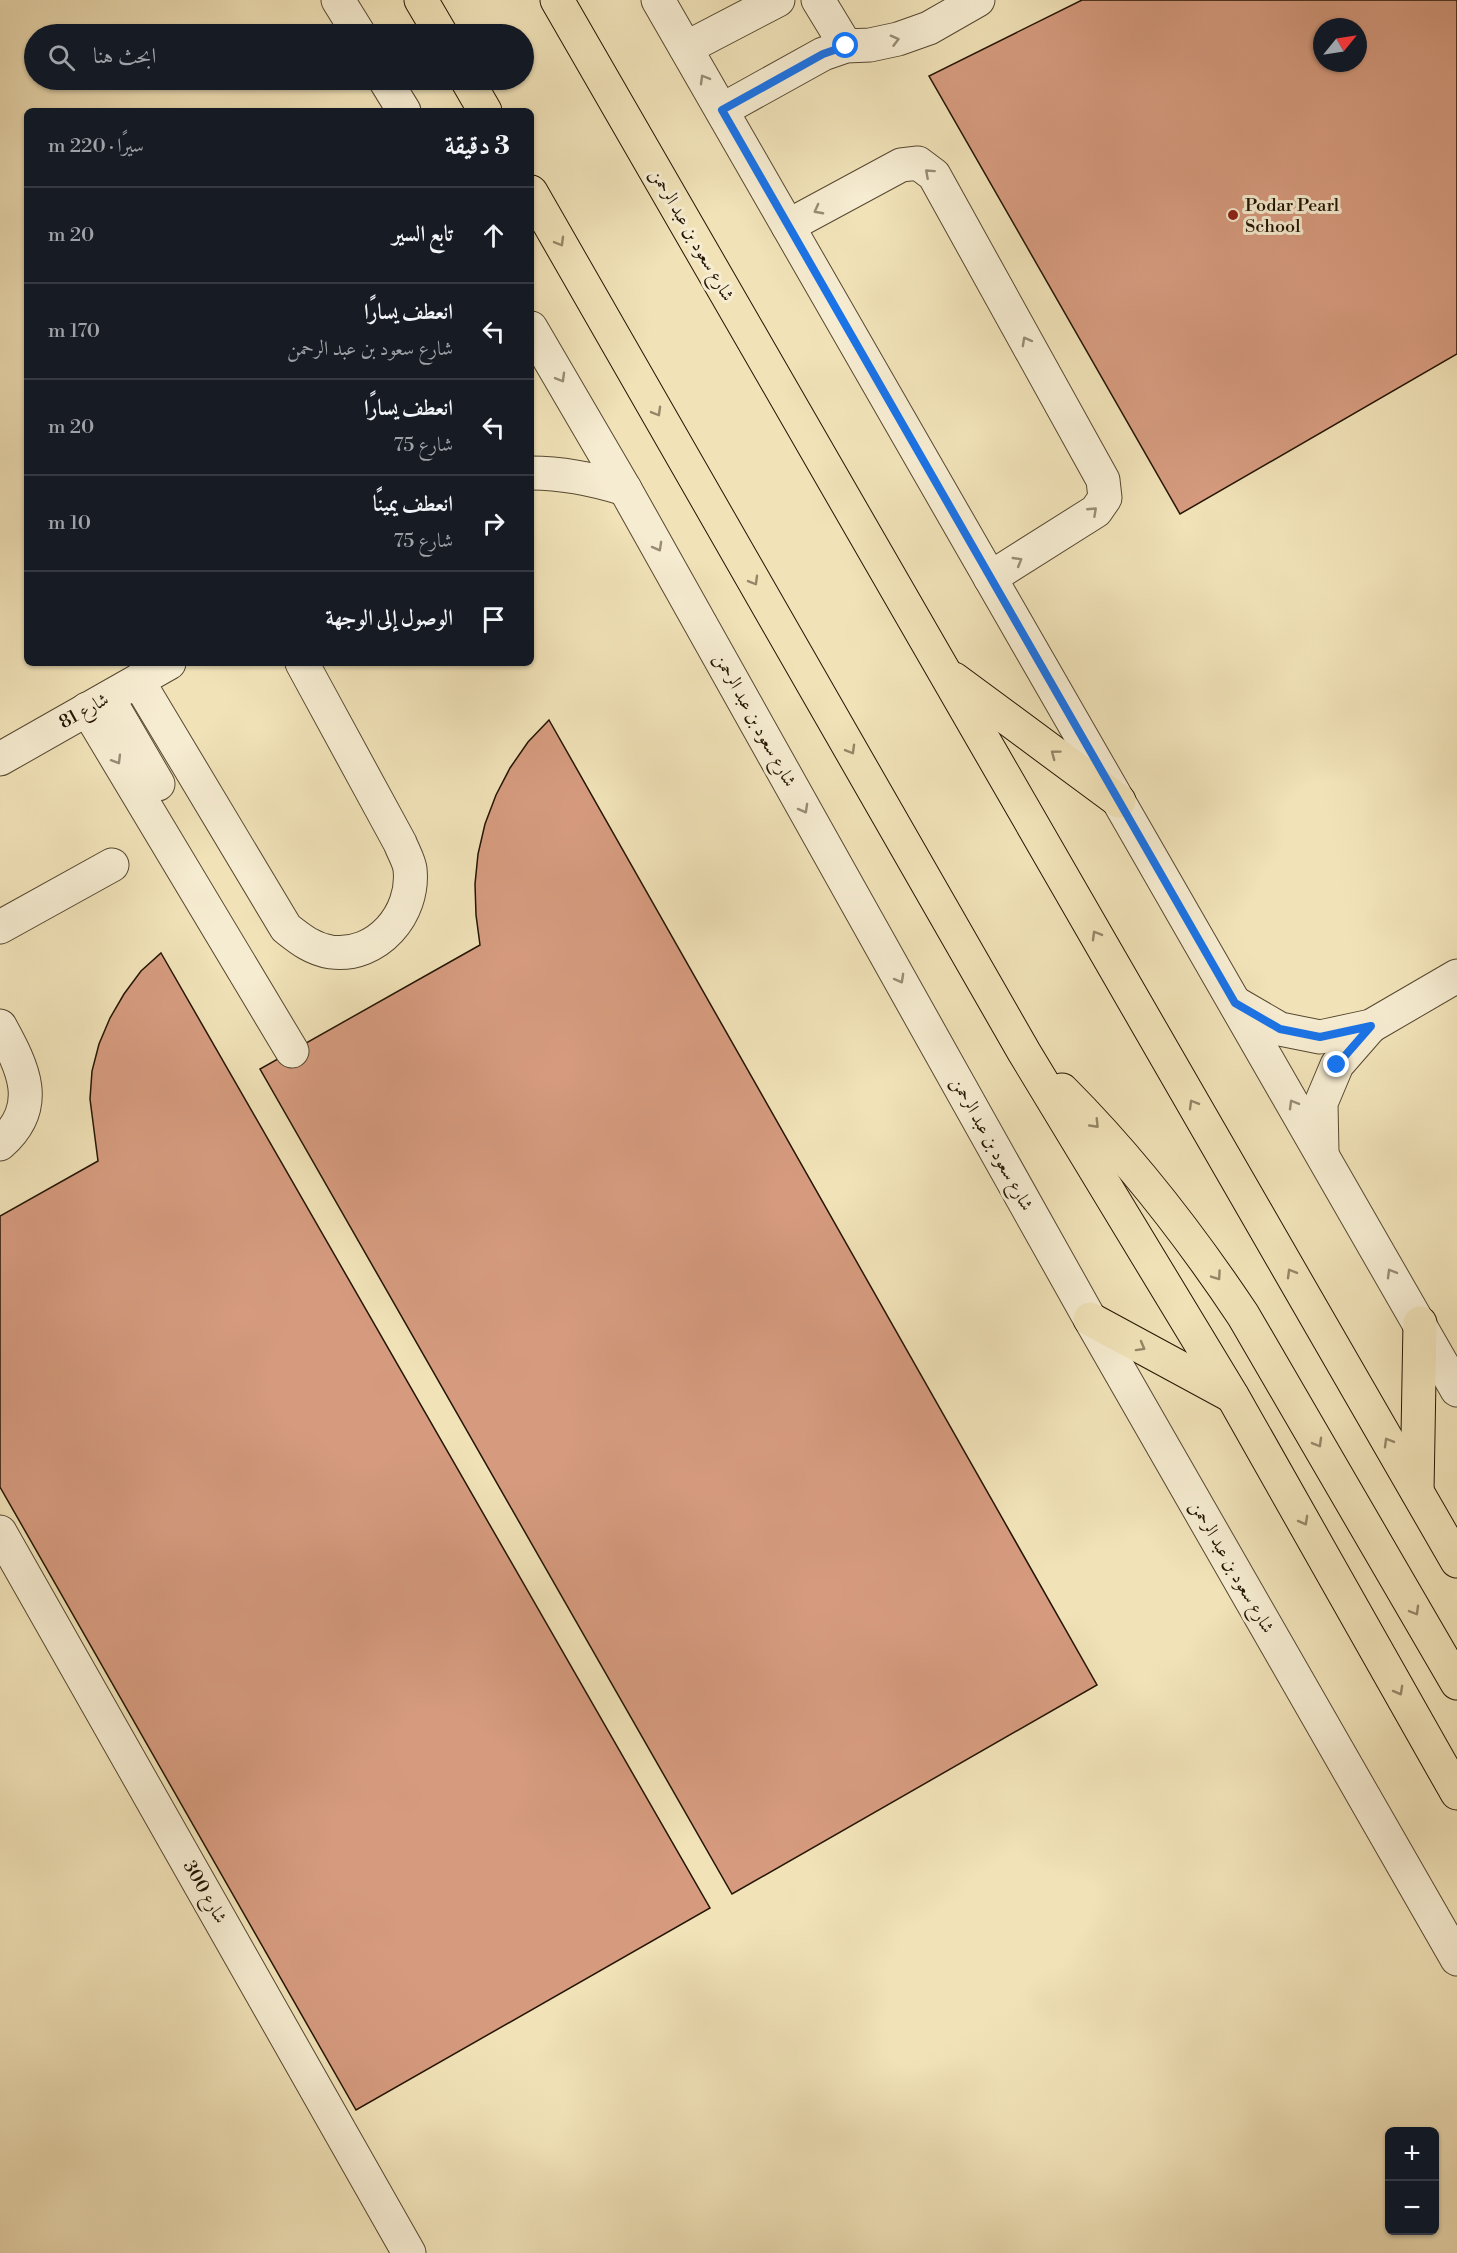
<!DOCTYPE html>
<html lang="ar">
<head>
<meta charset="utf-8">
<style>
  :root { --surface:#171b24; --page:#242831; --text:#f1f3f6; --muted:#9ea1a6; --line:#363941 }
  body { margin:0; font-family:"Libre Bodoni",Amiri,serif; background:var(--page); color:var(--text); direction:rtl }
  .controls { position:absolute; right:18px; bottom:18px; display:grid; overflow:hidden; border-radius:9px; box-shadow:0 2px 4px #0004 }
  .controls button { width:54px; height:54px; display:grid; place-items:center; padding:0; border:0; border-bottom:2px solid var(--line); background:var(--surface); color:var(--text); font:30px sans-serif }
  .compass { position:absolute; left:1313px; top:18px; width:54px; height:54px; border-radius:50%; background:var(--surface); box-shadow:0 2px 4px #0004; rotate:60deg }
  .stop { position:absolute; width:18px; height:18px; margin:-14px; border:4px solid #1a73e8; border-radius:50%; background:#fff }
  .stop.end { background:#1a73e8; border-color:#fff; box-shadow:0 2px 6px #0008 }
  .list { margin:0; padding:0; list-style:none }
  h2 { display:flex; justify-content:space-between; align-items:center; height:78px; margin:0; padding:0 24px; font-size:26px }
  h2 small { font-size:20px; font-weight:400; color:var(--muted) }
  .list li { display:grid; grid-template-columns:39px 1fr auto; gap:18px; align-items:center; box-sizing:border-box; height:96px; padding:0 24px; border-top:2px solid var(--line) }
  .list b { display:block; font-size:22px; white-space:nowrap }
  .list p { margin:0; font-size:20px; white-space:nowrap; color:var(--muted) }
  .list em { font-size:20px; font-style:normal; color:var(--muted) }
  .icon { flex:none; width:33px; height:33px; fill:none; stroke:currentColor; stroke-width:2; stroke-linecap:round; stroke-linejoin:round }
  .map { position:relative; flex:none; width:1457px; height:2253px; overflow:hidden; direction:ltr }
  .search { position:absolute; background:var(--surface); box-shadow:0 2px 4px #0004; left:24px; top:24px; width:510px; height:66px; display:flex; align-items:center; gap:15px; box-sizing:border-box; padding:0 21px; border-radius:33px; color:var(--muted); font-size:22px }
  .panel { position:absolute; background:var(--surface); box-shadow:0 2px 4px #0004; left:24px; top:108px; width:510px; height:558px; border-radius:9px; direction:rtl }
  .map>svg:first-child { display:block }
  .building { fill:#d69b7f; stroke:#231503; stroke-width:1.5; fill-rule:evenodd }
  .lines { fill:none; stroke-linecap:round; stroke-linejoin:round }
  .minor-casing { stroke:#564830; stroke-width:35 }
  .major-casing { stroke:#231503; stroke-width:35 }
  .minor { stroke:#f6ecd1; stroke-width:33 }
  .major { stroke:#f1e2b8; stroke-width:33 }
  .oneway { stroke:#978b74 }
  .oneway2 { stroke:#948667 }
  .route { stroke:#1a73e8; stroke-width:8 }
  .poi-dot { fill:#8f2418; stroke:#f6ecd1; stroke-width:2 }
  .labels { text-anchor:middle; dominant-baseline:central; stroke-width:6; stroke-linejoin:round; paint-order:stroke }
  .poi-label { font-size:18px; fill:#231503; stroke:#f6ecd1; text-anchor:start }
  .street-label { font-size:18px; fill:#231503; stroke:#f6ecd1 }
</style>
</head>
<body>
<div class="map">
<svg width="1457" height="2253" viewBox="0 0 1457 2253">
  <rect width="100%" height="100%" fill="#f1e2b8"/>
  <filter id="stains"><feTurbulence type="fractalNoise" baseFrequency=".00333" numOctaves="4"/><feColorMatrix values="0 0 0 0 .2 0 0 0 0 .09 0 0 0 0 .02 0 0 0 .5 -.17"/></filter>
  <radialGradient id="worn" r=".72"><stop offset=".6" stop-color="#630" stop-opacity="0"/><stop offset="1" stop-color="#630" stop-opacity=".3"/></radialGradient>
  <g class="building">
    <path d="M1082,0H1457V354L1180,514L929,76ZM1322,27H1358V63H1322Z"/>
    <polygon points="549,720 1097,1685 732,1894 260,1069 480,945 476,915 475,884 478,854 485,824 496,795 510,768 528,742"/>
    <polygon points="161,953 710,1908 356,2110 0,1487 0,1216 98,1161 90,1099 92,1071 99,1044 110,1018 124,994 141,971"/>
  </g>
  <g class="lines">
    <defs>
      <g id="minor">
        <polyline points="338,0 359,34"/>
        <polyline points="658,0 1457,1390"/>
        <polyline points="818,0 846,46"/>
        <polyline points="686,48 778,0"/>
        <polyline points="385,80 404,111"/>
        <polyline points="722,110 823,54 846,46 870,45 898,39 929,28 978,0"/>
        <polyline points="788,226 901,165 918,163 934,175 1103,480 1105,498 1096,511 990,578"/>
        <polyline points="531,328 625,489 1090,1319 1457,1959"/>
        <path d="M531,473C564,473 593,479 625,489"/>
        <path d="M138,681L286,928C300,939 312,949 331,952C377,958 415,914 410,869C409,861 403,851 400,843L302,663"/>
        <polyline points="108,698 158,784"/>
        <polyline points="87,709 292,1051"/>
        <polyline points="0,759 169,663"/>
        <polyline points="0,927 112,865"/>
        <polyline points="1237,1004 1280,1029 1320,1037 1371,1026 1457,976"/>
        <path d="M0,1026C23,1068 43,1106 0,1144"/>
        <polyline points="1322,1153 1321,1103 1337,1065 1371,1026"/>
        <polyline points="0,1532 409,2253"/>
      </g>
      <g id="major">
        <polyline points="421,0 441,34"/>
        <polyline points="557,0 1457,1561"/>
        <polyline points="467,80 485,111"/>
        <polyline points="531,192 1024,1052 1233,1397 1457,1793"/>
        <polyline points="954,679 1119,801"/>
        <path d="M1062,1090C1130,1158 1189,1234 1243,1315L1457,1683"/>
        <polyline points="1090,1319 1232,1396"/>
        <polyline points="1417,1491 1420,1323"/>
      </g>
    </defs>
    <use href="#minor" class="minor-casing"/>
    <use href="#major" class="major-casing"/>
    <use href="#minor" class="minor"/>
    <use href="#major" class="major"/>
  </g>
  <defs><path id="oneway-chevron" d="M-2-3.5L2.5 0L-2 3.5" fill="none" stroke-width="1.6" stroke-linecap="round" stroke-linejoin="round" transform="scale(1.5)"/></defs>
  <g class="oneway">
    <use href="#oneway-chevron" transform="translate(895 40) rotate(-15)"/>
    <use href="#oneway-chevron" transform="translate(704 79) rotate(-120)"/>
    <use href="#oneway-chevron" transform="translate(929 173) rotate(-138)"/>
    <use href="#oneway-chevron" transform="translate(818 210) rotate(152)"/>
    <use href="#oneway-chevron" transform="translate(1026 341) rotate(-119)"/>
    <use href="#oneway-chevron" transform="translate(561 378) rotate(60)"/>
    <use href="#oneway-chevron" transform="translate(1093 511) rotate(-43)"/>
    <use href="#oneway-chevron" transform="translate(658 547) rotate(61)"/>
    <use href="#oneway-chevron" transform="translate(1018 561) rotate(-31)"/>
    <use href="#oneway-chevron" transform="translate(117 760) rotate(59)"/>
    <use href="#oneway-chevron" transform="translate(804 809) rotate(61)"/>
    <use href="#oneway-chevron" transform="translate(900 979) rotate(61)"/>
    <use href="#oneway-chevron" transform="translate(1293 1104) rotate(-120)"/>
    <use href="#oneway-chevron" transform="translate(1391 1273) rotate(-120)"/>
  </g>
  <g class="oneway2">
    <use href="#oneway-chevron" transform="translate(560 242) rotate(60)"/>
    <use href="#oneway-chevron" transform="translate(657 412) rotate(60)"/>
    <use href="#oneway-chevron" transform="translate(754 581) rotate(60)"/>
    <use href="#oneway-chevron" transform="translate(851 750) rotate(60)"/>
    <use href="#oneway-chevron" transform="translate(1055 754) rotate(-143)"/>
    <use href="#oneway-chevron" transform="translate(1096 935) rotate(-120)"/>
    <use href="#oneway-chevron" transform="translate(1193 1104) rotate(-120)"/>
    <use href="#oneway-chevron" transform="translate(1095 1124) rotate(46)"/>
    <use href="#oneway-chevron" transform="translate(1291 1273) rotate(-120)"/>
    <use href="#oneway-chevron" transform="translate(1217 1276) rotate(55)"/>
    <use href="#oneway-chevron" transform="translate(1141 1347) rotate(29)"/>
    <use href="#oneway-chevron" transform="translate(1388 1442) rotate(-120)"/>
    <use href="#oneway-chevron" transform="translate(1318 1443) rotate(60)"/>
    <use href="#oneway-chevron" transform="translate(1304 1521) rotate(61)"/>
    <use href="#oneway-chevron" transform="translate(1415 1611) rotate(60)"/>
    <use href="#oneway-chevron" transform="translate(1399 1691) rotate(61)"/>
  </g>
  <g class="lines">
    <polyline class="route" points="846,46 823,54 722,110 1235,1003 1280,1029 1320,1037 1371,1026 1337,1065"/>
  </g>
  <circle class="poi-dot" cx="1233" cy="215" r="6"/>
  <g class="labels">
    <g class="poi-label">
      <text x="1245" y="205">Podar Pearl<tspan x="1245" dy="21">School</tspan></text>
    </g>
    <g class="street-label">
      <text transform="translate(692 235) rotate(60)">شارع سعود بن عبد الرحمن</text>
      <text transform="translate(84 711) rotate(-29)">شارع 81</text>
      <text transform="translate(755 720) rotate(61)">شارع سعود بن عبد الرحمن</text>
      <text transform="translate(992 1144) rotate(61)">شارع سعود بن عبد الرحمن</text>
      <text transform="translate(1232 1567) rotate(60)">شارع سعود بن عبد الرحمن</text>
      <text transform="translate(205 1892) rotate(60)">شارع 300</text>
    </g>
  </g>
  <rect width="100%" height="100%" filter="url(#stains)"/>
  <rect width="100%" height="100%" fill="url(#worn)"/>
</svg>
<div class="controls">
<button>+</button>
<button>−</button>
</div>
<svg class="compass" viewBox="-18 -18 36 36"><path d="M0-13l5 13h-10z" fill="#e53935"/><path d="M0 13l5-13h-10z" fill="#9ea1a6"/></svg>
<div class="stop" style="left:846px;top:46px"></div>
<div class="stop end" style="left:1337px;top:1065px"></div>
<div class="search"><svg class="icon" aria-label="search" viewBox="0 0 24 24"><circle cx="10" cy="10" r="6"/><path d="M15 15l6 6"/></svg>ابحث هنا</div>
<section class="panel">
<h2>3 دقيقة<small>سيرًا · 220 m</small></h2>
<ul class="list">
<li><svg class="icon" aria-label="ahead" viewBox="0 0 24 24"><path d="M12 20V5M6 11l6-6 6 6"/></svg><div><b>تابع السير</b></div><em>20 m</em></li>
<li><svg class="icon" aria-label="left" viewBox="0 0 24 24"><path d="M17 20v-9H6M10 6l-5 5 5 5"/></svg><div><b>انعطف يسارًا</b><p>شارع سعود بن عبد الرحمن</p></div><em>170 m</em></li>
<li><svg class="icon" aria-label="left" viewBox="0 0 24 24"><path d="M17 20v-9H6M10 6l-5 5 5 5"/></svg><div><b>انعطف يسارًا</b><p>شارع 75</p></div><em>20 m</em></li>
<li><svg class="icon" aria-label="right" viewBox="0 0 24 24"><path d="M7 20v-9h11M14 6l5 5-5 5"/></svg><div><b>انعطف يمينًا</b><p>شارع 75</p></div><em>10 m</em></li>
<li><svg class="icon" aria-label="arrive" viewBox="0 0 24 24"><path d="M6 21V4h12l-3 4 3 4H6"/></svg><div><b>الوصول إلى الوجهة</b></div></li>
</ul>
</section>
</div>
</body>
</html>
